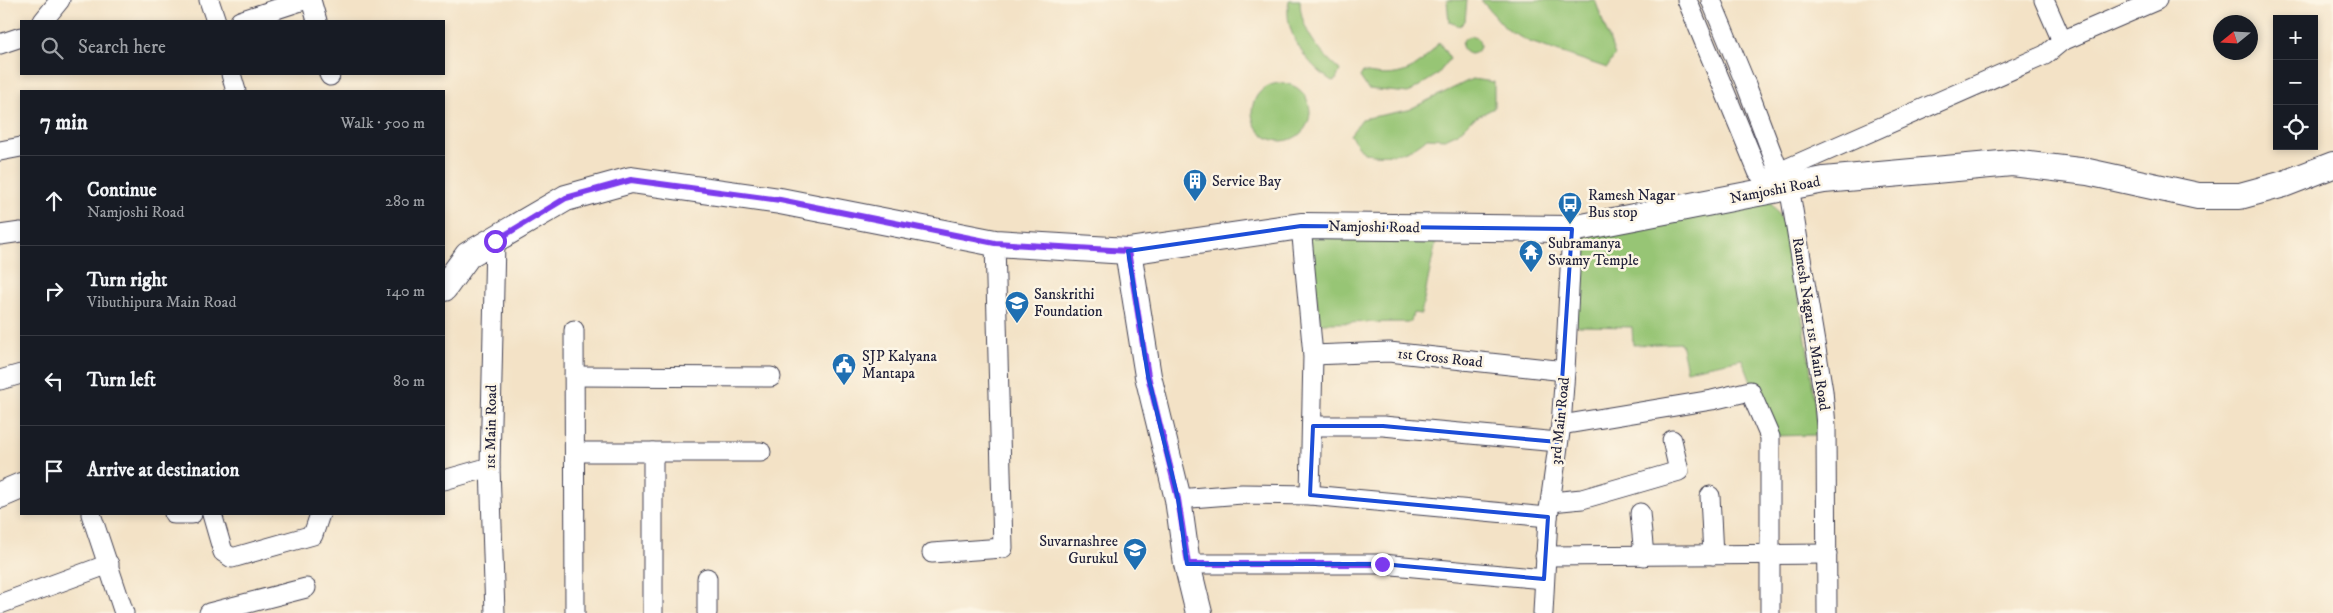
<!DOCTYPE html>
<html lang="en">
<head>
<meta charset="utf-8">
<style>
  :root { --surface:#171b24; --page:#242831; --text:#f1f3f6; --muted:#9ea1a6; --line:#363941 }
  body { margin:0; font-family:"IM FELL DW Pica",serif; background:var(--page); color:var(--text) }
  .controls { position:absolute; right:15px; top:15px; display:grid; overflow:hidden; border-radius:0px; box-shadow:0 2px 8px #0003 }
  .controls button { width:45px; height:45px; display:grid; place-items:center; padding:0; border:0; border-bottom:1px solid var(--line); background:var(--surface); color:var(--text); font:25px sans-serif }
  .compass { position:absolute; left:2213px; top:15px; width:45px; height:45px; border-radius:50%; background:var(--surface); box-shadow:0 2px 8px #0003; rotate:252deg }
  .stop { position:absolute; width:15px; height:15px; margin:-11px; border:4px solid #7c3aed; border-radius:50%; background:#fff }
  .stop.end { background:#7c3aed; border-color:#fff; box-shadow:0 1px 5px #0008 }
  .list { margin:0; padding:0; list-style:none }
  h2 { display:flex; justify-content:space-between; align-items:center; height:65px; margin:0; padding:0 20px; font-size:21px }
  h2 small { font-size:16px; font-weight:400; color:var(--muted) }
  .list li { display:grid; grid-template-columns:32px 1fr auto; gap:15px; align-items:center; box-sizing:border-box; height:90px; padding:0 20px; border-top:1px solid var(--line) }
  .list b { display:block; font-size:19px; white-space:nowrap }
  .list p { margin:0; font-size:16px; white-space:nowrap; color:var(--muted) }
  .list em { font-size:16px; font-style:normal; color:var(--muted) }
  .icon { flex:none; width:28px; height:28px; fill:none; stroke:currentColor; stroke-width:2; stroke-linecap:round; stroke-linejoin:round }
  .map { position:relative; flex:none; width:2333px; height:613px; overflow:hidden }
  .search { position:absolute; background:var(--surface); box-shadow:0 2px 8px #0003; left:20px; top:20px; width:425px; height:55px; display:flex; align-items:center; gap:12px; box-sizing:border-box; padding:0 18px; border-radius:0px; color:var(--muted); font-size:19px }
  .panel { position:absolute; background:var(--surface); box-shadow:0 2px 8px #0003; left:20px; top:90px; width:425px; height:425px; border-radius:0px }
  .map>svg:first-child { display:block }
  .green { fill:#97c574; stroke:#5c7458 }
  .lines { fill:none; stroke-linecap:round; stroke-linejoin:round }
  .street-casing { stroke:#413f50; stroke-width:21 }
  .secondary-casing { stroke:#413f50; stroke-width:28 }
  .street { stroke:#fff; stroke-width:19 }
  .secondary { stroke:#fff; stroke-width:26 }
  .route { stroke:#7c3aed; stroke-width:6 }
  .marked { fill:none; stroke:#1d4ed8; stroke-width:4; stroke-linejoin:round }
  .labels { text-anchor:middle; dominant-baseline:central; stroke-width:5; stroke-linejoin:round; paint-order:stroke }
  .poi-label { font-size:15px; fill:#22223b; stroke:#fcf5e5; text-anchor:start }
  .street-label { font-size:15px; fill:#22223b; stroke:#fcf5e5 }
</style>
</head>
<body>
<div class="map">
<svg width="2333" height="613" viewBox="0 0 2333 613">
  <rect width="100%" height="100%" fill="#fcf5e5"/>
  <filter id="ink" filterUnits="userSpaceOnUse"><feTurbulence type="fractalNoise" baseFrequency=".02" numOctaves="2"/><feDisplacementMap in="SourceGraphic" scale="10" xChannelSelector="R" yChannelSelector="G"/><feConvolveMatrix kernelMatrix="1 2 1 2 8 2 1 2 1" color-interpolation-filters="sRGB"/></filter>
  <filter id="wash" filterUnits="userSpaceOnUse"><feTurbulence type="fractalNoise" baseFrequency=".0096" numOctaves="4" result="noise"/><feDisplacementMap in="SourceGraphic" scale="20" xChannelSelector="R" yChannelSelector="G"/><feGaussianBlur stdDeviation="1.12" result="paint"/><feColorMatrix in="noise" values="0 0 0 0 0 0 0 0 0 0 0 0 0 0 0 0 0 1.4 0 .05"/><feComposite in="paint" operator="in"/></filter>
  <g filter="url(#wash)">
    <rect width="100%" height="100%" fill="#f3e2c6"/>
    <g class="green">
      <path d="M1289,0H1300C1300,29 1319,52 1340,70L1336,80L1332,81C1307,65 1282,32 1289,0Z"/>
      <polygon points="1447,0 1467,0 1465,21 1460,26 1449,22"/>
      <polygon points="1481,0 1595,0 1615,55 1607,68 1530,42 1508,31"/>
      <circle cx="1471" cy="45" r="9"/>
      <path d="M1439,42L1450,59L1437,75L1408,93L1368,89L1360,77L1363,72C1399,80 1418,71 1439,42Z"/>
      <path d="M1472,79L1494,82V108L1471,120L1458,133L1445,139L1427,138C1407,156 1389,156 1364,153L1350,135L1362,119L1408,110Z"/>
      <circle cx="1281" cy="112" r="29"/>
      <polygon points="1770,201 1788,229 1810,365 1818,435 1772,436 1742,359 1687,370 1681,343 1633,345 1632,327 1578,326 1568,316 1577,239"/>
      <polygon points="1308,233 1437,236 1421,314 1413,313 1411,322 1320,323"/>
    </g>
  </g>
  <g filter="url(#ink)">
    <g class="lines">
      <defs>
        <g id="street">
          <polyline points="209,0 216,21"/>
          <polyline points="311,0 317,21"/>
          <polyline points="1687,0 1758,172 1775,190"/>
          <polyline points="1711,0 1747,87 1779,172 1776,184"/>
          <polyline points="2044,0 2062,41"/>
          <polyline points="43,21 60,0"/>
          <polyline points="240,21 304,0"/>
          <polyline points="0,44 21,37"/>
          <polyline points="231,74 236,91"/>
          <polyline points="329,74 330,76"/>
          <polyline points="0,151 21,147"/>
          <polyline points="1779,172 2045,55 2062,41 2157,0"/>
          <polyline points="1789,186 1823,391 1826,426 1827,613"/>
          <polyline points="1301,226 1313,355 1310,495"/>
          <polyline points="0,235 21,232"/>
          <polyline points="495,241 490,467 495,613"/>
          <polyline points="574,330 575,613"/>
          <polyline points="1313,355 1389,352 1565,371"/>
          <polyline points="574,376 771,377"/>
          <polyline points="0,380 21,374"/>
          <polyline points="1561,425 1712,400 1750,391 1770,437 1770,613"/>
          <polyline points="1313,426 1383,426 1558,442"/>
          <polyline points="575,452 761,452"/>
          <polyline points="444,480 490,467"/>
          <polyline points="1710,496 1713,555"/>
          <polyline points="1178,499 1242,494 1310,495 1548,517"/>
          <polyline points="1551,502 1582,499 1679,471 1672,440"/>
          <polyline points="1640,513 1644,556"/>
          <polyline points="91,514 124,613"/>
          <polyline points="174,514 192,514"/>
          <polyline points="212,514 223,552 232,558 313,535 320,514"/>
          <polyline points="932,553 1003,548 995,243"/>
          <polyline points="1545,556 1827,554"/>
          <polyline points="1187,564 1382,564 1544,579"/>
          <polyline points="707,578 707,613"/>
          <polyline points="0,604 109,564"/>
          <polyline points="209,613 306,588"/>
          <polyline points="653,613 653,452"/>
          <polyline points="1543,613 1548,517 1561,425 1565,371 1572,229"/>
        </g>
        <g id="secondary">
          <polyline points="1128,251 1148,376 1178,499 1187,564 1199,613"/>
          <polyline points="444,288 468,255 566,198 631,180 780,201 995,243 1128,251 1301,226 1572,229 1824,180 2012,163 2088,172 2198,196 2240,196 2284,184 2333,165"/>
          <polyline points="0,495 21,486"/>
        </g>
      </defs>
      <use href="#street" class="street-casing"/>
      <use href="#secondary" class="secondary-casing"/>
      <use href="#street" class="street"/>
      <use href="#secondary" class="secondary"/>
    </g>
  </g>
  <g class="lines" filter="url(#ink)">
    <polyline class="route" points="495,241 566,198 631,180 780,200 995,243 1128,251 1148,376 1178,499 1188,564 1382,564"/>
  </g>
  <path class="marked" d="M1301,226L1572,229L1558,442L1383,426H1313L1310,495L1548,517L1544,579L1382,564H1187L1178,499L1148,376L1128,251Z"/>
  <defs>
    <symbol id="building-pin" viewBox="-11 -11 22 30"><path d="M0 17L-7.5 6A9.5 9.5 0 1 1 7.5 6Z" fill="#1f6fb2" stroke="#fcf5e5"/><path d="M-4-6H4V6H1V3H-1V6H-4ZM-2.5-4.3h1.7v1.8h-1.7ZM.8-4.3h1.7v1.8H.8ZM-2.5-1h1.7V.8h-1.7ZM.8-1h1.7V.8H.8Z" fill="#fff"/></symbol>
    <symbol id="bus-pin" viewBox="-11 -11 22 30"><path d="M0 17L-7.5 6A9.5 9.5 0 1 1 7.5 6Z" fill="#1f6fb2" stroke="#fcf5e5"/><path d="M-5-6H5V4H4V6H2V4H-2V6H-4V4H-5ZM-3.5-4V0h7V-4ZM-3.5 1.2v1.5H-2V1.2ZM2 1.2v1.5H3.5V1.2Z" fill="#fff"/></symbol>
    <symbol id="temple-pin" viewBox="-11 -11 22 30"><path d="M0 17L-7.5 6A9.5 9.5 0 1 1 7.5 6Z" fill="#1f6fb2" stroke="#fcf5e5"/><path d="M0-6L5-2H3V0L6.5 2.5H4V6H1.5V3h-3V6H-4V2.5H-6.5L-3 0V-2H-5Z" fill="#fff"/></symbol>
    <symbol id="school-pin" viewBox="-11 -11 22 30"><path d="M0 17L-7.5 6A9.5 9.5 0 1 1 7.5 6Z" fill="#1f6fb2" stroke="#fcf5e5"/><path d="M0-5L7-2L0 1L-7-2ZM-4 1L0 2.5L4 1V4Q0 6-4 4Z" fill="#fff"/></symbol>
    <symbol id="civic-pin" viewBox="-11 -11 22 30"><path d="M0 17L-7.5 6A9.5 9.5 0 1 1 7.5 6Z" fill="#1f6fb2" stroke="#fcf5e5"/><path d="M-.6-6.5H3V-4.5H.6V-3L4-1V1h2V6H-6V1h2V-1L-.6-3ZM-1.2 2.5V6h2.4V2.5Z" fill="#fff"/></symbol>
  </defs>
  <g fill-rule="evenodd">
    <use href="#building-pin" x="1181" y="167" width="28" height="38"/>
    <use href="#bus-pin" x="1556" y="190" width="28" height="38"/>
    <use href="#temple-pin" x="1517" y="238" width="28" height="38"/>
    <use href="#school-pin" x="1003" y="289" width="28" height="38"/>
    <use href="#civic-pin" x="830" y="351" width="28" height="38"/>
    <use href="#school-pin" x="1121" y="536" width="28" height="38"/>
  </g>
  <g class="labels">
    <g class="poi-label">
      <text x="1212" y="181">Service Bay</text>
      <text x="1588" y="195">Ramesh Nagar<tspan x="1588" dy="17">Bus stop</tspan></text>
      <text x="1548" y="243">Subramanya<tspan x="1548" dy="17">Swamy Temple</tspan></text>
      <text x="1034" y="294">Sanskrithi<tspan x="1034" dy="17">Foundation</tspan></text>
      <text x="862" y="356">SJP Kalyana<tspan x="862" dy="17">Mantapa</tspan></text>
      <text x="1118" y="541" text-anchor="end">Suvarnashree<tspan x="1118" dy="17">Gurukul</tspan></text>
    </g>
    <g class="street-label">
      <text transform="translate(1775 190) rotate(-11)">Namjoshi Road</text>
      <text transform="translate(1374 227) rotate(1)">Namjoshi Road</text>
      <text transform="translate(1811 324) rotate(81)">Ramesh Nagar 1st Main Road</text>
      <text transform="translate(1440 358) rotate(6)">1st Cross Road</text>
      <text transform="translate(1560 421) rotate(-84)">3rd Main Road</text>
      <text transform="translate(491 427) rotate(-89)">1st Main Road</text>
    </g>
  </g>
</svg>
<div class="controls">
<button>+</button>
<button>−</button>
<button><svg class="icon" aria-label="locate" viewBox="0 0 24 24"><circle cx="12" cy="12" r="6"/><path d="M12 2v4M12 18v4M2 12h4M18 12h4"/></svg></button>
</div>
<svg class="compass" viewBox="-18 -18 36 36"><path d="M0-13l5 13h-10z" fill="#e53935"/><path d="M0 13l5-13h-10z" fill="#9ea1a6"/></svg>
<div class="stop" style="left:495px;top:241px"></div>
<div class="stop end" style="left:1382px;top:564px"></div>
<div class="search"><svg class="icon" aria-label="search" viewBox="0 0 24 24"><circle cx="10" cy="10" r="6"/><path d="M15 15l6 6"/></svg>Search here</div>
<section class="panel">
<h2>7 min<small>Walk · 500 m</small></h2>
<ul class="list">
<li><svg class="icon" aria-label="ahead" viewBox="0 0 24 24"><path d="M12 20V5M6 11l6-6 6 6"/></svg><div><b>Continue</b><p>Namjoshi Road</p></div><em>280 m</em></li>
<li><svg class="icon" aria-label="right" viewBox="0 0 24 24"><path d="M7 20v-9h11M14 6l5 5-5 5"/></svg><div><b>Turn right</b><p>Vibuthipura Main Road</p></div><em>140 m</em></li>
<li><svg class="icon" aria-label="left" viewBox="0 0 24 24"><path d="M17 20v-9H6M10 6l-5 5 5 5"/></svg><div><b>Turn left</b></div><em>80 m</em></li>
<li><svg class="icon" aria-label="arrive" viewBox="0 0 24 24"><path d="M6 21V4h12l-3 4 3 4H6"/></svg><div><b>Arrive at destination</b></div></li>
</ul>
</section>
</div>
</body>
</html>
